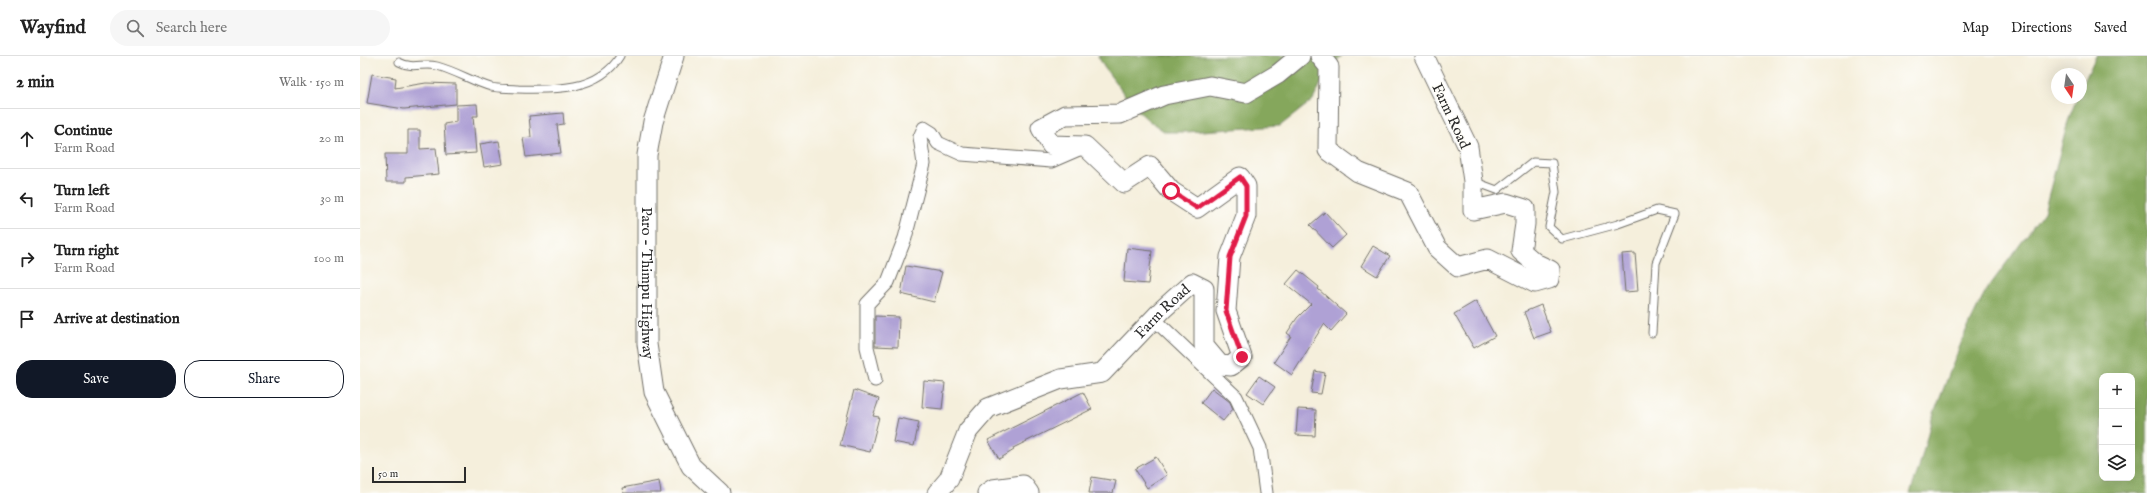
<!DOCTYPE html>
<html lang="en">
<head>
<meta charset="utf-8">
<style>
  :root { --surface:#fff; --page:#f6f6f6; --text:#222; --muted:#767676; --line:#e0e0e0; --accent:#111827 }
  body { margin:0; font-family:"IM FELL English",serif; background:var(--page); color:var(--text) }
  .controls { position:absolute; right:12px; bottom:12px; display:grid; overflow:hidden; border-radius:8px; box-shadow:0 4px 16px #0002 }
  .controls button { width:36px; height:36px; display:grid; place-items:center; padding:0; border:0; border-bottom:1px solid var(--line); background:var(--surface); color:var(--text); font:20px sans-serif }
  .compass { position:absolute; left:1691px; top:12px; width:36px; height:36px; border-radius:50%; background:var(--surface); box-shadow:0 4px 16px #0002; rotate:167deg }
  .scale { position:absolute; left:12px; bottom:10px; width:94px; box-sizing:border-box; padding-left:4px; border:2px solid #2b2b2b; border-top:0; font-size:11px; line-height:14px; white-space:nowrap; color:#2b2b2b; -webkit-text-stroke:3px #fdfcf7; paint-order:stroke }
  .stop { position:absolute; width:12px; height:12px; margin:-9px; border:3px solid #e11d48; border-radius:50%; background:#fff }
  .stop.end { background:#e11d48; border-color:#fff; box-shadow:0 1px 4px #0008 }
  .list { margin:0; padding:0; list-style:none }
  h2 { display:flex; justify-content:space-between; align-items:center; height:52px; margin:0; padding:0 16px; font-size:17px }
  h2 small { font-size:13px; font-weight:400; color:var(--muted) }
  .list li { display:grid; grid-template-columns:26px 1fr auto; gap:12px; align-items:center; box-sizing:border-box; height:60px; padding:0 16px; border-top:1px solid var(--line) }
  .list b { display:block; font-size:15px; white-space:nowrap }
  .list p { margin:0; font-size:13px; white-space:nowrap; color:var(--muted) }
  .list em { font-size:13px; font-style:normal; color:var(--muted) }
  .actions { display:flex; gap:8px; padding:12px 16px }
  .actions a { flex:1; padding:9px 0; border:1px solid var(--accent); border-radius:16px; text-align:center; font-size:14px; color:var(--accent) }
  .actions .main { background:var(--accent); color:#fff }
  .icon { flex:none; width:22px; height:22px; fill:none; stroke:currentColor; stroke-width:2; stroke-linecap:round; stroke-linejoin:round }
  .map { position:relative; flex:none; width:1787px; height:437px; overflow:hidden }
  header { display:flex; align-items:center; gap:24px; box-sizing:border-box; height:56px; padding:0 20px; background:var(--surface); border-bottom:1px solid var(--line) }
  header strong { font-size:19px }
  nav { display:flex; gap:22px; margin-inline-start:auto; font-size:14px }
  .search { width:280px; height:36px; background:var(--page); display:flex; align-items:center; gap:10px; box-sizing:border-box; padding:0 14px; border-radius:22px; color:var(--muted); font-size:15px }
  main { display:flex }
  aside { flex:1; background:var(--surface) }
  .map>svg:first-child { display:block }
  .forest { fill:#85a75c; stroke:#586944; fill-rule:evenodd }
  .building { fill:#afa1d5 }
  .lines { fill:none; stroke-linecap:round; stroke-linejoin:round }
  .lane-casing { stroke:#727069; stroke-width:9 }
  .street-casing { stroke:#727069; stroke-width:15 }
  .secondary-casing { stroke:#727069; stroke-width:21 }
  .lane { stroke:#fff; stroke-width:7 }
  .street { stroke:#fff; stroke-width:13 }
  .secondary { stroke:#fff; stroke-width:19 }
  .route { stroke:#e11d48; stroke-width:5 }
  .labels { text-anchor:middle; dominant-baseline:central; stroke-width:3; stroke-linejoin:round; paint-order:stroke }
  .street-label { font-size:15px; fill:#2b2b2b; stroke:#fdfcf7 }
</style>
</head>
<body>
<header>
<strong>Wayfind</strong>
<div class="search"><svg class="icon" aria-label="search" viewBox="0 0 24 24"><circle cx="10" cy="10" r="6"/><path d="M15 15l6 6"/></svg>Search here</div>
<nav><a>Map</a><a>Directions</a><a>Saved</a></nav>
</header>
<main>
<aside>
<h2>2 min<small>Walk · 150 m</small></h2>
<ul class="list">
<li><svg class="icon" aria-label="ahead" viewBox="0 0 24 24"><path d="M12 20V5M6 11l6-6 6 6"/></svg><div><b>Continue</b><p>Farm Road</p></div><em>20 m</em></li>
<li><svg class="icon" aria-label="left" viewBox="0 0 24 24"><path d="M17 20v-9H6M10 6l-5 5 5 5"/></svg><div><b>Turn left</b><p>Farm Road</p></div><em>30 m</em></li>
<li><svg class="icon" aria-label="right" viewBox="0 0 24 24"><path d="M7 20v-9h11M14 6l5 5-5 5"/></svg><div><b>Turn right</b><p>Farm Road</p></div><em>100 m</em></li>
<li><svg class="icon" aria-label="arrive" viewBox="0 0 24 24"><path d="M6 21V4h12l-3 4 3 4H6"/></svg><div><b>Arrive at destination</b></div></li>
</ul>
<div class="actions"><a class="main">Save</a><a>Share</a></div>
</aside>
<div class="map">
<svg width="1787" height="437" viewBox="0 0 1787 437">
  <rect width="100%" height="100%" fill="#fdfcf7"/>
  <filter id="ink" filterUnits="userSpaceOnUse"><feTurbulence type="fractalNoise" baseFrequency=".025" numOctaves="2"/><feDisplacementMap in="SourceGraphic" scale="8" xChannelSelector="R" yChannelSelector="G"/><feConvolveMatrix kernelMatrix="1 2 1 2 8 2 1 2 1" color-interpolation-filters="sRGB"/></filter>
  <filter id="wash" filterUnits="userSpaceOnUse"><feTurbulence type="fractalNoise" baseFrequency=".012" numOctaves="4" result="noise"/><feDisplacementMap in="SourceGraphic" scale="16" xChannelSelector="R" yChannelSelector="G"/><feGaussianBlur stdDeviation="0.9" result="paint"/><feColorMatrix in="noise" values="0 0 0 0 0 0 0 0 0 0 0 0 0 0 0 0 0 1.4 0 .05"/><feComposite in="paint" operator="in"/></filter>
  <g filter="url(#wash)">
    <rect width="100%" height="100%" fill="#f5efdc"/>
    <g class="forest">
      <polygon points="738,0 982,0 969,11 953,44 920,70 826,76 805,76 788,64 772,49 744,11"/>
      <path d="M1736,0H1787V437H1550L1559,412L1571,365L1603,282L1625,236L1684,156L1709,62L1717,42H1721V32ZM1742,320H1772V422H1742Z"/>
    </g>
    <g id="blocks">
      <g class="building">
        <polygon points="12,18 36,22 35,32 66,27 96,28 96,48 44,53 7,47"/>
        <polygon points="117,48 118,60 113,60 116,97 86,99 84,68 96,66 96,49"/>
        <polygon points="203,57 204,68 197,69 201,97 166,101 163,82 171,81 169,60"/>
        <polygon points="48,74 60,74 60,93 76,92 79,118 46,121 46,126 26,126 25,98 48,98"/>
        <polygon points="139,85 143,108 124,111 120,88"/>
        <polygon points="965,156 986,179 972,192 950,169"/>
        <polygon points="1013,190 1030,200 1017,220 1001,210"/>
        <polygon points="767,192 792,195 788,228 764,226"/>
        <polygon points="1275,197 1278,235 1265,236 1262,198"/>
        <polygon points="546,210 582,216 574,246 541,238"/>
        <polygon points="938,214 959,231 958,233 986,258 971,275 964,268 932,319 914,306 931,280 927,277 937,262 951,248 926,228"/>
        <polygon points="1116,245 1135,280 1114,292 1094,258"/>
        <polygon points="1181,249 1191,276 1174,282 1164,256"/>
        <polygon points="515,260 539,261 538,291 515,290"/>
        <polygon points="955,315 965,317 961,338 951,337"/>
        <polygon points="899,320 915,331 903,348 887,337"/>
        <polygon points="564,325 585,327 582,353 562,351"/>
        <polygon points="852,332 870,346 873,353 863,365 841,347"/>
        <polygon points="494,334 519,343 513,360 519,361 510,396 480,389"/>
        <polygon points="723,336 732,353 653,392 654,394 639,403 628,384"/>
        <polygon points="938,353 956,354 955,380 936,379"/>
        <polygon points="538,362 559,366 554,390 533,386"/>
        <polygon points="796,401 807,419 787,432 775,413"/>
        <polygon points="732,421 756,425 753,437 729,437"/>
        <polygon points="299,425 301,437 263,437 262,432"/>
      </g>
    </g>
  </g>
  <g filter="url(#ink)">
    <use href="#blocks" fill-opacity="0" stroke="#727069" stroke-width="1"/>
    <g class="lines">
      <defs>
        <g id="lane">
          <path d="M39,6C54,14 62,6 77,10C96,15 113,26 131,31C139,33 150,32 158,33C194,34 239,35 260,0"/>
          <polyline points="1113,125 1137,134 1173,106 1192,107 1196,136 1189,171 1202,183 1258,168 1297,154 1315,158 1296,207 1292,277"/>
        </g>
        <g id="street">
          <polyline points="794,263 876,341 900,392 906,437"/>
          <polyline points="515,324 507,291 507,248 528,226 545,182 564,108 560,81 564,72 572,77 578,87 602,98 691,105 721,92"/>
        </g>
        <g id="secondary">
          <path id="s1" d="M314,0L293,66L287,99V288L294,336L331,410L360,437"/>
          <polyline points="960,0 969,11 968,94 998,116 1048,136 1077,192 1098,211 1128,203 1175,227 1189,223 1190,214 1175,207 1161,195 1165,168 1165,153 1146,147 1113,154 1113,125 1108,91 1064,0"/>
          <path id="s2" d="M577,437L589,423L608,375L628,352L701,323L742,317L803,253L832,227L844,233V290L860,309L871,310L882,301L866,255L870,201L886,160V130L880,121L837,152L811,135L790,110L764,127L725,90L691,89L681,72L705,59L760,58L804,39L850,30L886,37L918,18L940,0"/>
          <polyline points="627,437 633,433 663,429 669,437"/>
        </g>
      </defs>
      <use href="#lane" class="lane-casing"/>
      <use href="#street" class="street-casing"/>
      <use href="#secondary" class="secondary-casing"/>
      <use href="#lane" class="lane"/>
      <use href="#street" class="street"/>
      <use href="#secondary" class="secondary"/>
    </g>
  </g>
  <g class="lines" filter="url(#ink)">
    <polyline class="route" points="811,135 837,152 880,121 886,130 886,160 870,201 866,255 882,301"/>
  </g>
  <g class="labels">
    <g class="street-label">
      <text transform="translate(1091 60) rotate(65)">Farm Road</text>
      <text stroke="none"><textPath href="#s1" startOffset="231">Paro - Thimpu Highway</textPath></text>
      <text stroke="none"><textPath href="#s2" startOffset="307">Farm Road</textPath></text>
    </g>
  </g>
</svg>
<div class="controls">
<button>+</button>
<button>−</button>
<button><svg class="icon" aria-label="layers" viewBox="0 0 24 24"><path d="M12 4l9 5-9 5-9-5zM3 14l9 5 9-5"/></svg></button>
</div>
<svg class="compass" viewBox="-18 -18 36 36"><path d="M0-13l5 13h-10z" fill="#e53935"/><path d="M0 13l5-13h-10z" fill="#767676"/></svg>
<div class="scale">50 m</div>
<div class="stop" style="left:811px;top:135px"></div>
<div class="stop end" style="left:882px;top:301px"></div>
</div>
</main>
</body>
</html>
